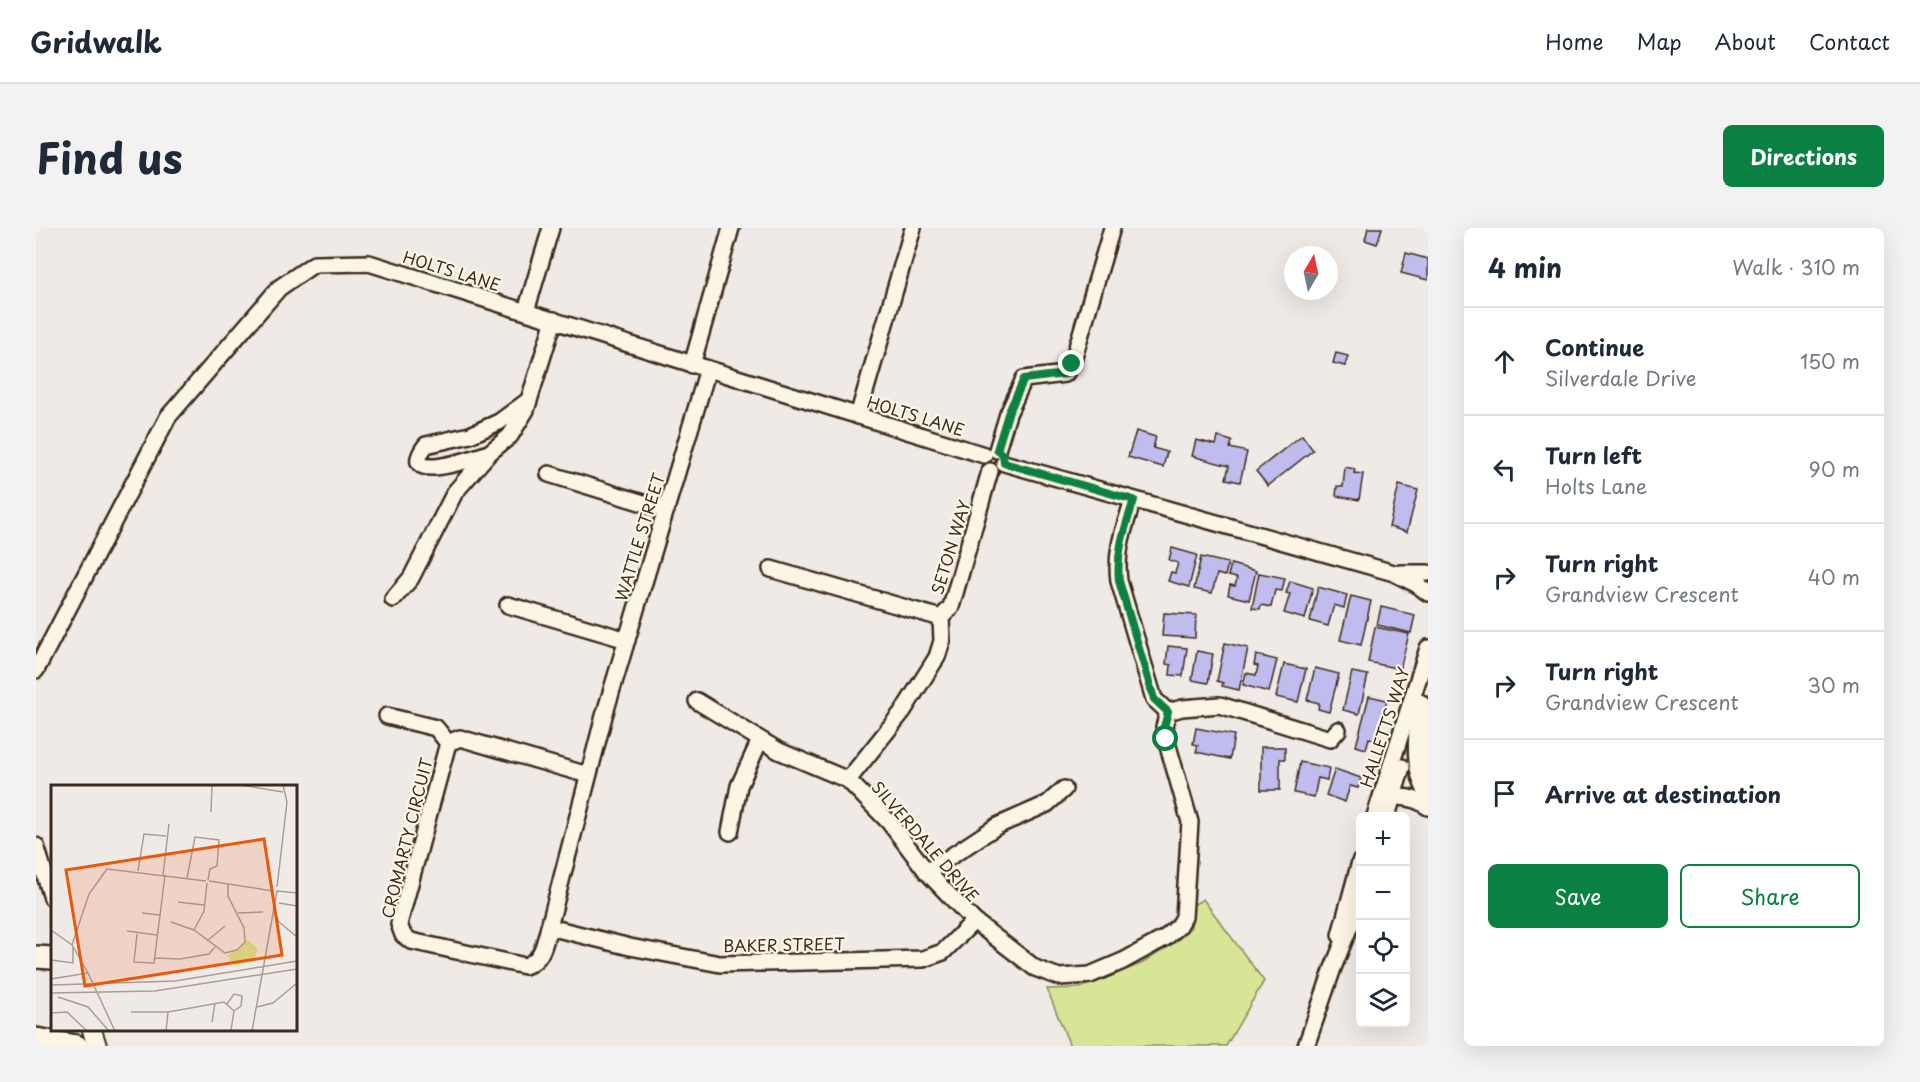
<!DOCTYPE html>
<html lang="en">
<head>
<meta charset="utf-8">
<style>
  :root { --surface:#fff; --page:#f2f2f3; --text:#1f2937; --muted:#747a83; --line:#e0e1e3; --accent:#0b8043 }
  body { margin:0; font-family:"Playpen Sans",sans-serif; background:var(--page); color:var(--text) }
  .controls { position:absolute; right:18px; bottom:18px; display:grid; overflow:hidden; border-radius:9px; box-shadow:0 6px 24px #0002 }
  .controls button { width:54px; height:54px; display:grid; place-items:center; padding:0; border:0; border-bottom:2px solid var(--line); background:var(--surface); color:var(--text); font:30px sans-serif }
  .compass { position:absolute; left:1248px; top:18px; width:54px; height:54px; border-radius:50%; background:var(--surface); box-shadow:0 6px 24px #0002; rotate:9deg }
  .stop { position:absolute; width:18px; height:18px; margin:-14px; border:4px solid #0b8043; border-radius:50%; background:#fff }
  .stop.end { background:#0b8043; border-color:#fff; box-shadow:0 2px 6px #0008 }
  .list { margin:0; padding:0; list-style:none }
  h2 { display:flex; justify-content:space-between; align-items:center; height:78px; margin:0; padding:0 24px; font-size:26px }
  h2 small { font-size:20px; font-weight:400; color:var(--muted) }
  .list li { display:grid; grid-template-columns:39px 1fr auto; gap:18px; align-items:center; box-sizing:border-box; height:108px; padding:0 24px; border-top:2px solid var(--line) }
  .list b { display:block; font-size:22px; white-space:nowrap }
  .list p { margin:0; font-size:20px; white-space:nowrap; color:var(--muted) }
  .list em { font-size:20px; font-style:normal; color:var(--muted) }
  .actions { display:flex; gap:12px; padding:18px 24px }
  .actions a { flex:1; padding:14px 0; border:2px solid var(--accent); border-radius:9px; text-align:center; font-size:21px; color:var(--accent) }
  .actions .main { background:var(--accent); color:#fff }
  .icon { flex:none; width:33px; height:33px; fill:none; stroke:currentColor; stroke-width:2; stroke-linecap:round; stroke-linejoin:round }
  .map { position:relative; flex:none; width:1392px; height:818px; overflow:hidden; border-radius:9px }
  header { display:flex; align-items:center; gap:36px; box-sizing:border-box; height:84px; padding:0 30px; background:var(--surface); border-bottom:2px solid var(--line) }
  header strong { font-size:28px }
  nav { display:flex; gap:33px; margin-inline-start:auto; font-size:21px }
  .intro { display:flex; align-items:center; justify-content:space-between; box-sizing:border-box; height:144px; padding:0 36px }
  h1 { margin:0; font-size:42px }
  .button { padding:15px 27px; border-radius:9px; background:var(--accent); color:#fff; font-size:21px; font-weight:700 }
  main { display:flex; gap:36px; padding:0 36px }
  aside { flex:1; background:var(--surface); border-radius:9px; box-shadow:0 6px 24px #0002 }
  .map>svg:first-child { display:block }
  .green { fill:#d8e496; stroke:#8a875a; stroke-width:1.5 }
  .building { fill:#c1bcee; stroke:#3b2a1e; stroke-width:1.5 }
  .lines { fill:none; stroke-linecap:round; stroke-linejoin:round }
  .minor-casing { stroke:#3b2a1e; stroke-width:20 }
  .major-casing { stroke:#3b2a1e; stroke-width:22 }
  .highway-casing { stroke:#3b2a1e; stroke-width:26 }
  .minor { stroke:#fcf5e5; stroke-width:15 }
  .major { stroke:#fcf5e5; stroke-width:18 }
  .highway { stroke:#fcf5e5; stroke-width:21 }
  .route { stroke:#0b8043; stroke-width:8 }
  .labels { text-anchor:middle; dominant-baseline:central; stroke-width:4.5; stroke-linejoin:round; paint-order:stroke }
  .street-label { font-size:16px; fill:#3b2a1e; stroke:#fcf5e5 }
  .inset-road { fill:none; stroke:#a89d97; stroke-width:1.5 }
  .view { fill:#e8590c; fill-opacity:0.15; stroke:#e8590c; stroke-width:3 }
  .inset-edge { fill:none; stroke:#3b2a1e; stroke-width:3 }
</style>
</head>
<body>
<header>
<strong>Gridwalk</strong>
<nav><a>Home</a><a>Map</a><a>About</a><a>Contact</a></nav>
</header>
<div class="intro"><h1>Find us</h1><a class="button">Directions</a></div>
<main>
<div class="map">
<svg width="1392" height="818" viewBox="0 0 1392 818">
  <rect width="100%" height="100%" fill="#f0eae7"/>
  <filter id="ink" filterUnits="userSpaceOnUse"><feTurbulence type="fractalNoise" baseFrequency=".0167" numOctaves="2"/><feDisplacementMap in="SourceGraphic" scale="12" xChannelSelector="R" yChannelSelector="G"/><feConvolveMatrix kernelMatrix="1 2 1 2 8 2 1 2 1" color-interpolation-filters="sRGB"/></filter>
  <g filter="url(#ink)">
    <polygon class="green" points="1167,671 1228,753 1190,818 1034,818 1011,761 1044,760 1107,735 1141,713 1155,699 1157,677"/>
    <g class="building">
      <polygon points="1332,0 1346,0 1341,16 1329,12"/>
      <polygon points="1370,25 1392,31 1392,52 1365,45"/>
      <polygon points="1300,125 1312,128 1309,138 1297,135"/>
      <polygon points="1100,203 1120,209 1117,220 1131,224 1127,239 1092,229"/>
      <polygon points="1266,207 1277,222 1232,258 1220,243"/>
      <polygon points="1182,209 1196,213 1194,220 1211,224 1204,254 1190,251 1193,238 1156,228 1160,212 1180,217"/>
      <polygon points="1309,239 1319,241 1318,245 1327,246 1323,272 1300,268 1301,258 1307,259"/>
      <polygon points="1363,257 1382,262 1371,304 1353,299"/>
      <polygon points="1136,320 1161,327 1153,359 1132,353 1135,344 1139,345 1142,335 1133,332"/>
      <polygon points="1165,329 1192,335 1189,348 1181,346 1176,365 1158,361"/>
      <polygon points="1195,336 1220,343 1213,372 1192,367 1194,357 1199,358 1201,350 1192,348"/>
      <polygon points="1223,345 1249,350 1246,363 1239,362 1235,379 1225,377 1224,381 1216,380"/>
      <polygon points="1254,353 1277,360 1269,391 1248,385 1254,366 1250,365"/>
      <polygon points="1282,359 1311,367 1308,380 1298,377 1292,398 1274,393"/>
      <polygon points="1315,368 1335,373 1325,417 1304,412"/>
      <polygon points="1345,379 1379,387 1375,405 1341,397"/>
      <polygon points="1128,385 1160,387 1159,410 1126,408"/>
      <polygon points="1339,399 1373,406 1364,441 1332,434"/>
      <polygon points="1189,415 1212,420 1203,462 1186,458 1187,455 1181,453"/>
      <polygon points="1132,418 1151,420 1147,448 1134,447 1135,437 1130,436"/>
      <polygon points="1161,423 1177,426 1172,455 1156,452"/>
      <polygon points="1220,427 1241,432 1233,464 1207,457 1210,445 1220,447 1222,438 1218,437"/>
      <polygon points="1248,436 1270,441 1262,474 1240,469"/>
      <polygon points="1279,440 1303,446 1293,484 1282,481 1283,475 1271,472"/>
      <polygon points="1316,444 1332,447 1323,486 1307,482"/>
      <polygon points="1333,468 1351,472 1340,512 1333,510 1330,521 1320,518"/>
      <polygon points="1160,500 1198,507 1194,531 1160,524 1162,517 1157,516"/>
      <polygon points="1225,519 1249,519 1249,531 1244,531 1244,562 1225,562"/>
      <polygon points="1264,534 1293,540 1291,552 1282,550 1278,569 1258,565"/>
      <polygon points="1299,541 1325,550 1322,560 1314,558 1309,574 1290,567"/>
    </g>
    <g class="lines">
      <defs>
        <g id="minor">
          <polyline points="490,83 515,0"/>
          <polyline points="656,137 695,0"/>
          <polyline points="822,188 877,0"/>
          <polyline points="961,222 972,186 988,151 1029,146 1036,136 1076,0"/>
          <path d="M453,225C441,229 358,259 390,217L434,207L463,194L493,172"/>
          <polyline points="968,235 1358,345 1380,356 1392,365"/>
          <polyline points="513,246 630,282"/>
          <path d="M1097,272C1088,301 1079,322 1083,353L1118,471L1132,484"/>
          <polyline points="735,341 905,390"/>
          <polyline points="1364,345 1392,345"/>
          <polyline points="357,371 375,350 419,264 453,225 474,208 490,182 518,92"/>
          <polyline points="472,377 591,412"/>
          <polyline points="0,442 132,189 243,60 278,36 333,35 948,227"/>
          <polyline points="661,473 743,523 812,552 853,594 891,644 938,693 999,740 1023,749 1054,747 1087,733 1129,710 1143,698 1148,689 1154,594 1130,511 1128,499 1132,484"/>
          <polyline points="1132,484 1146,480 1184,477 1294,511 1302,502"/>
          <polyline points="351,488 400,500 412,515"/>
          <path d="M412,515L363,696L367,707L375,713L489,738C507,732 508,716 513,699L568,488L672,141"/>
          <polyline points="412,515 424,510 552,547"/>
          <polyline points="812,552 867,483 901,429 906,413 905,390 915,379 954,243"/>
          <path d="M1349,571C1365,567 1379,569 1392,579"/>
          <polyline points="1339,588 1392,420"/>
          <polyline points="1351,588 1366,539"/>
          <polyline points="694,604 703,558 724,512"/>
          <polyline points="0,618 16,670"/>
          <polyline points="891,644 961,598 1011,576 1028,561"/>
          <polyline points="513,699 594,719 684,736 887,731 907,724 938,693"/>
          <polyline points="1304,707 1324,634"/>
          <polyline points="1270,818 1297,740 1324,673"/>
        </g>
        <polyline id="major" points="56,802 61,818"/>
        <g id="highway">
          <path d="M1383,477C1387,508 1377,529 1392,561"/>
          <polyline points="0,729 16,730"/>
          <polyline points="0,811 41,818"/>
        </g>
      </defs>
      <use href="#minor" class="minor-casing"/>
      <use href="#major" class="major-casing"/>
      <use href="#highway" class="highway-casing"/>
      <use href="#minor" class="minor"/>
      <use href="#major" class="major"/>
      <use href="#highway" class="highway"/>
    </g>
  </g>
  <g class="lines" filter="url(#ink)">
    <path class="route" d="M1036,136L1029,146L988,151L972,186L961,222L967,227L968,235L1098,272C1089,300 1080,323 1083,353L1118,471L1132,484L1128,499L1130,511"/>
  </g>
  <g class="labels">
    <g class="street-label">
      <text transform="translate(416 42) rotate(17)">HOLTS LANE</text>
      <text transform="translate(880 187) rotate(17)">HOLTS LANE</text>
      <text transform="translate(603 309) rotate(-73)">WATTLE STREET</text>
      <text transform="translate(914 319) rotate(-73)">SETON WAY</text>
      <text transform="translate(1348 499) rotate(-72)">HALLETTS WAY</text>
      <text transform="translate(370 610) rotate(-76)">CROMARTY CIRCUIT</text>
      <text transform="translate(890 613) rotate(49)">SILVERDALE DRIVE</text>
      <text transform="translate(748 716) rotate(-1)">BAKER STREET</text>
    </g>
  </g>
  <g transform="translate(15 557)">
    <rect width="246" height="246" fill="#f0eae7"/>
    <path d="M196,154L207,164L202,177L183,181L176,170L189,164Z" fill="#d8e496"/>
    <path class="inset-road" d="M189,0L232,7M160,27L161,0M87,86L93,49L115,51M112,90L118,39M136,93L144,52L168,55L166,81L159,84L157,95M158,96L222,106M226,102L236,17L232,0M226,106L246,108M127,117L153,120M228,118L246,121M222,122L228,137L246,152M91,128L109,130M187,128L212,127M120,137L143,145L174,168L186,165L194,157L193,143L177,111V99M0,145L21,160L37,188M143,145L153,126L156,98M76,146L106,150M86,149L83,177L103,178L114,90M156,156L174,141M21,160L38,109L56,84L155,96M104,173L129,174L158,169L164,162M0,175L22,178V162M37,188L64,246M0,194L37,188M0,200L124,196L246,176M0,208L104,206L246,184M7,212L37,222L58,246M176,219L183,209L191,211L190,221L183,226M206,222L222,218L246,198M80,227H117L173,217L183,226L180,245M0,228L16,227L36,246M161,237L164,218M115,246L117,227M201,246L226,106"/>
    <path class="view" d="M213,54L231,170L34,201L15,85Z"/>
    <rect width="246" height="246" class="inset-edge"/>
  </g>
</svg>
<div class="controls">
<button>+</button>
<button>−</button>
<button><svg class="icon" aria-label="locate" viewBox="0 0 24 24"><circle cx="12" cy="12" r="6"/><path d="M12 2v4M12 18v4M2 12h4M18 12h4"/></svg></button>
<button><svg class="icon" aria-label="layers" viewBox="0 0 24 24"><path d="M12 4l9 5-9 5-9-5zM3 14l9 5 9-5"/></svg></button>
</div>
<svg class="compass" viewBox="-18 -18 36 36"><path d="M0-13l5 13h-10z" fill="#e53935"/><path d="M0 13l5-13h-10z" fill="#747a83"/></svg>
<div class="stop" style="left:1130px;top:511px"></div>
<div class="stop end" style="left:1036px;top:136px"></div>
</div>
<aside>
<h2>4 min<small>Walk · 310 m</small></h2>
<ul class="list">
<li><svg class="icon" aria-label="ahead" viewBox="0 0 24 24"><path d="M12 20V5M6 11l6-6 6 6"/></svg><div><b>Continue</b><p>Silverdale Drive</p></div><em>150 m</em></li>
<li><svg class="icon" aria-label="left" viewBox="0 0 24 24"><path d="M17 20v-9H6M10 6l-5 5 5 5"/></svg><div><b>Turn left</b><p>Holts Lane</p></div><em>90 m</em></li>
<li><svg class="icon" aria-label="right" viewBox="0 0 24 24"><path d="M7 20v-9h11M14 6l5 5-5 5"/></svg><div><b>Turn right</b><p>Grandview Crescent</p></div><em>40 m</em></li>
<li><svg class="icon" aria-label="right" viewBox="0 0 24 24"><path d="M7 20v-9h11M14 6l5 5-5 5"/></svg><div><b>Turn right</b><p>Grandview Crescent</p></div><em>30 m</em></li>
<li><svg class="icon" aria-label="arrive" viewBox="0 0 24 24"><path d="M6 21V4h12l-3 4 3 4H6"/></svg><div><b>Arrive at destination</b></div></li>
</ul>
<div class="actions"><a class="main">Save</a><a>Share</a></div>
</aside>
</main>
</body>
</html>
